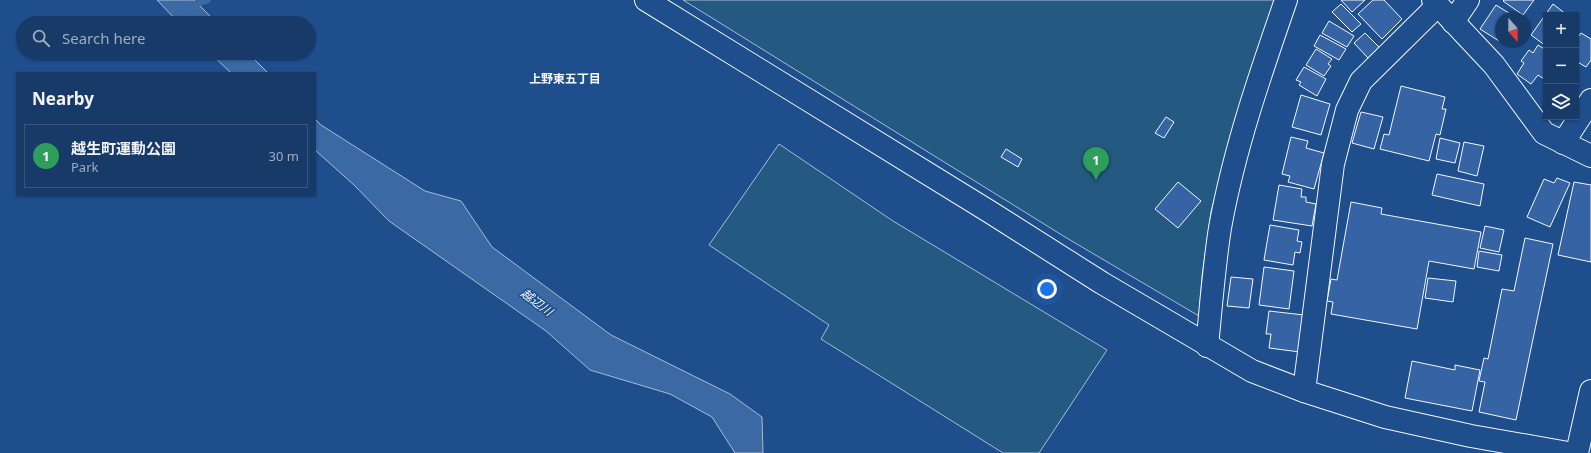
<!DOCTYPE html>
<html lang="en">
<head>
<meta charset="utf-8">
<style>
  :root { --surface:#173a69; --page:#244571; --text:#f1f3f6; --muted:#9eadc0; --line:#36547d; --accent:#ffb74d }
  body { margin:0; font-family:"Noto Sans","Noto Sans JP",sans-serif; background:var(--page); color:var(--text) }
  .controls { position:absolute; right:12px; top:12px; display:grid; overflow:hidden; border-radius:0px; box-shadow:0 1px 3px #0004 }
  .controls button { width:36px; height:36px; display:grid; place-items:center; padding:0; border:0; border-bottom:1px solid var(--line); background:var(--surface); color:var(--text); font:20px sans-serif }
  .compass { position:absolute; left:1495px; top:12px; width:36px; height:36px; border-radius:50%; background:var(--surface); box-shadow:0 1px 3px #0004; rotate:159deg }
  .you { position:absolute; left:1047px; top:289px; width:14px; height:14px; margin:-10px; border:3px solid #fff; border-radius:50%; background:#1a73e8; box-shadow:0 0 0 6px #1a73e833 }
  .badge { display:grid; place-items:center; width:26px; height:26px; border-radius:50%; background:var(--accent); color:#fff; font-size:13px; font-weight:700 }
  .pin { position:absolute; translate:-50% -33px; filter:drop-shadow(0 1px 2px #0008) }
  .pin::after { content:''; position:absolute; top:21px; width:14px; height:12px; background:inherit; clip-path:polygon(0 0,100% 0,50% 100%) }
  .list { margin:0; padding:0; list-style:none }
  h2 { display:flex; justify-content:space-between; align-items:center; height:52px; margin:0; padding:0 16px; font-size:17px }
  h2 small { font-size:13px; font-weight:400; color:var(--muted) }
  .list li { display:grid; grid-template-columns:26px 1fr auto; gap:12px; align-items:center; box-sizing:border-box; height:64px; margin:0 8px 8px; padding:0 8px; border:1px solid var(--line); border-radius:0px }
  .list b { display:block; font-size:15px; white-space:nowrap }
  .list p { margin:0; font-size:13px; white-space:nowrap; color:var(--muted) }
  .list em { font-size:13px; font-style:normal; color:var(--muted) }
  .icon { flex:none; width:22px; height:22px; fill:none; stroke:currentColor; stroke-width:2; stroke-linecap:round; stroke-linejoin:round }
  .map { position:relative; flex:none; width:1591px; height:453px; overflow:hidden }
  .search { position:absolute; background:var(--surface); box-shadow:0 1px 3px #0004; left:16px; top:16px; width:300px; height:44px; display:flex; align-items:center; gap:10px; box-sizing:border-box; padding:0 14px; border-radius:22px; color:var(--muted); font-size:15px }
  .panel { position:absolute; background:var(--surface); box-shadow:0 1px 3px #0004; left:16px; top:72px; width:300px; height:124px; border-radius:0px }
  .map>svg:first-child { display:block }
  .green { fill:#245a82; stroke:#a8bbd7 }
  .water { fill:#3b69a3; stroke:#a8bbd7 }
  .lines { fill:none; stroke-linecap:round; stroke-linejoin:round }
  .stream { stroke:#3b69a3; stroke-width:7 }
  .building { fill:#3563a3; stroke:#f2f6ff }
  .minor-casing { stroke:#f2f6ff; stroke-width:24 }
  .minor { stroke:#1f4e8c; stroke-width:22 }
  .labels { text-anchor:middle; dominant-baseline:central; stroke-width:3; stroke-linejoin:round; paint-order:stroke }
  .neighbourhood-label { font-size:12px; font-weight:bold; fill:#f2f6ff; stroke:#1f4e8c }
  .water-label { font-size:12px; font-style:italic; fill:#f2f6ff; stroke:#1f4e8c }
</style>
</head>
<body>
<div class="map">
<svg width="1591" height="453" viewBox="0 0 1591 453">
  <rect width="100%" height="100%" fill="#1f4e8c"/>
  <g class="green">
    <polygon points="683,0 1277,0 1251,68 1211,211 1202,276 1199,316 1065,237"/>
    <polygon points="779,144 893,221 1107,350 1039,453 1003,453 821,339 829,325 709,245"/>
  </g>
  <g class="water">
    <polygon points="157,0 194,0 217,23 179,23"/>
    <polygon points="210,53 248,53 268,73 231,73"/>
    <polygon points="315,119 321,125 425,191 461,201 492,247 611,335 730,394 762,417 763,453 735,453 712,417 670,394 590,370 546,331 389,221 354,185 315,150"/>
  </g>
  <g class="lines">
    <polyline class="stream" points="188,7 207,0"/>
  </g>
  <g class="building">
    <polygon points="1341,0 1365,0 1352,12"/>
    <polygon points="1373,0 1384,0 1402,19 1382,39 1358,14"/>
    <polygon points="1504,0 1534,0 1523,15 1503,1"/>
    <polygon points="1341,4 1361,24 1352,32 1332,12"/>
    <polygon points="1553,4 1567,15 1546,15 1546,46 1531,35"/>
    <polygon points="1496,5 1517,18 1501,18 1501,42 1506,42 1504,44 1480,29"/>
    <polygon points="1329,21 1354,36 1347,47 1322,33"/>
    <polygon points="1365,33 1379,47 1368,58 1354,43"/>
    <polygon points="1581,33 1591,39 1591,60 1586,67 1576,61 1576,40"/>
    <polygon points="1320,35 1346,49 1339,60 1314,46"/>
    <polygon points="1538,45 1546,50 1546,76 1544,79 1538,75 1531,84 1517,74 1524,63 1521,61 1529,50 1533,53"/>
    <polygon points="1316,49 1332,59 1328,64 1331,66 1324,76 1306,65"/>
    <polygon points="1304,67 1326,79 1317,96 1299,85 1301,82 1296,80"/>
    <polygon points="1401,86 1445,97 1442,109 1446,109 1440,135 1436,134 1429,161 1380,149 1384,134 1389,135"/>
    <polygon points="1301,95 1330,104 1321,135 1292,127"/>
    <polygon points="1361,112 1383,117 1374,149 1352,143"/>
    <polygon points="1166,117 1174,122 1164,138 1155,133"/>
    <polygon points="1291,137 1308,141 1306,148 1324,153 1314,189 1288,182 1290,176 1282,174"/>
    <polygon points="1440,138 1460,143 1455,163 1436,159"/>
    <polygon points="1464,142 1484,146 1477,176 1458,171"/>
    <polygon points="1006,149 1022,159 1018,167 1001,157"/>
    <polygon points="1437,174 1484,184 1480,206 1432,195"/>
    <polygon points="1557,178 1570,183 1550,227 1527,217 1544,179 1554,183"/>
    <polygon points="1178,182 1201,201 1178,228 1155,209"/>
    <polygon points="1574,182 1591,185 1591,262 1558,255"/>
    <polygon points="1279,185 1302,189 1301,197 1306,197 1306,202 1316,204 1312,226 1273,220"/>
    <polygon points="1351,202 1382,208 1381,214 1481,232 1474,269 1429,261 1417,329 1331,314 1333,302 1327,301 1331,279 1337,280"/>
    <polygon points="1270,225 1299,230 1297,241 1302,242 1300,253 1295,252 1293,265 1264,260"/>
    <polygon points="1485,226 1504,230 1499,252 1480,248"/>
    <polygon points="1525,238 1553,244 1516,420 1479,412 1485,382 1479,381 1484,358 1488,359 1502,289 1514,291"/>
    <polygon points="1479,251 1502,255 1499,271 1477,267"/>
    <polygon points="1264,267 1294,271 1289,309 1259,305"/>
    <polygon points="1231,277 1253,279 1249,308 1227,306"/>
    <polygon points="1428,278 1456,281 1453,302 1425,298"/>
    <polygon points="1269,311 1304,315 1300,352 1269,348 1271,334 1266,334"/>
    <polygon points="1412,361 1455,370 1455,365 1480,370 1472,411 1405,398"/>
  </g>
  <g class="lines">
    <defs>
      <g id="minor">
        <polyline points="646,0 990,212 1102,283 1252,371 1304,391 1385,417 1471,436 1568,453"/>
        <polyline points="1433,0 1494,65 1544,133 1591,156"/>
        <polyline points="1453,22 1468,0"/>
        <polyline points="1563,143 1591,100"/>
        <path d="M1207,346C1211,307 1214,266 1220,228C1234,150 1260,75 1286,0"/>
        <polyline points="1304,391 1333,164 1347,110 1361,81 1438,5"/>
        <polyline points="1577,453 1591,391"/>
      </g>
    </defs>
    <use href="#minor" class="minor-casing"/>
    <use href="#minor" class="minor"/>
  </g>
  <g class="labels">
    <g class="neighbourhood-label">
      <text x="565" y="78">上野東五丁目</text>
    </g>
    <g class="water-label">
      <text transform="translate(537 302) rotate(37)">越辺川</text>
    </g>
  </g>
</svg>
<div class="controls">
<button>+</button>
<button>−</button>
<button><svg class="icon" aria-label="layers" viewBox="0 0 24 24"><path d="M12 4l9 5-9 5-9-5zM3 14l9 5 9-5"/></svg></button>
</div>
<svg class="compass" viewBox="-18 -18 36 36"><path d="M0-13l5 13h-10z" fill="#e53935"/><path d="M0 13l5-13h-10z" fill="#9eadc0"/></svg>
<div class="you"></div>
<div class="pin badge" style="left:1096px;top:180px;background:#2e9e5b">1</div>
<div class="search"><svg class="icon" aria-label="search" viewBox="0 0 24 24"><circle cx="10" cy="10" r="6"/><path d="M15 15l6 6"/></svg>Search here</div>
<section class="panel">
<h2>Nearby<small></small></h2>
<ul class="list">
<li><span class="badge" style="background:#2e9e5b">1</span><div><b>越生町運動公園</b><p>Park</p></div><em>30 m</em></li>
</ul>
</section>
</div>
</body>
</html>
